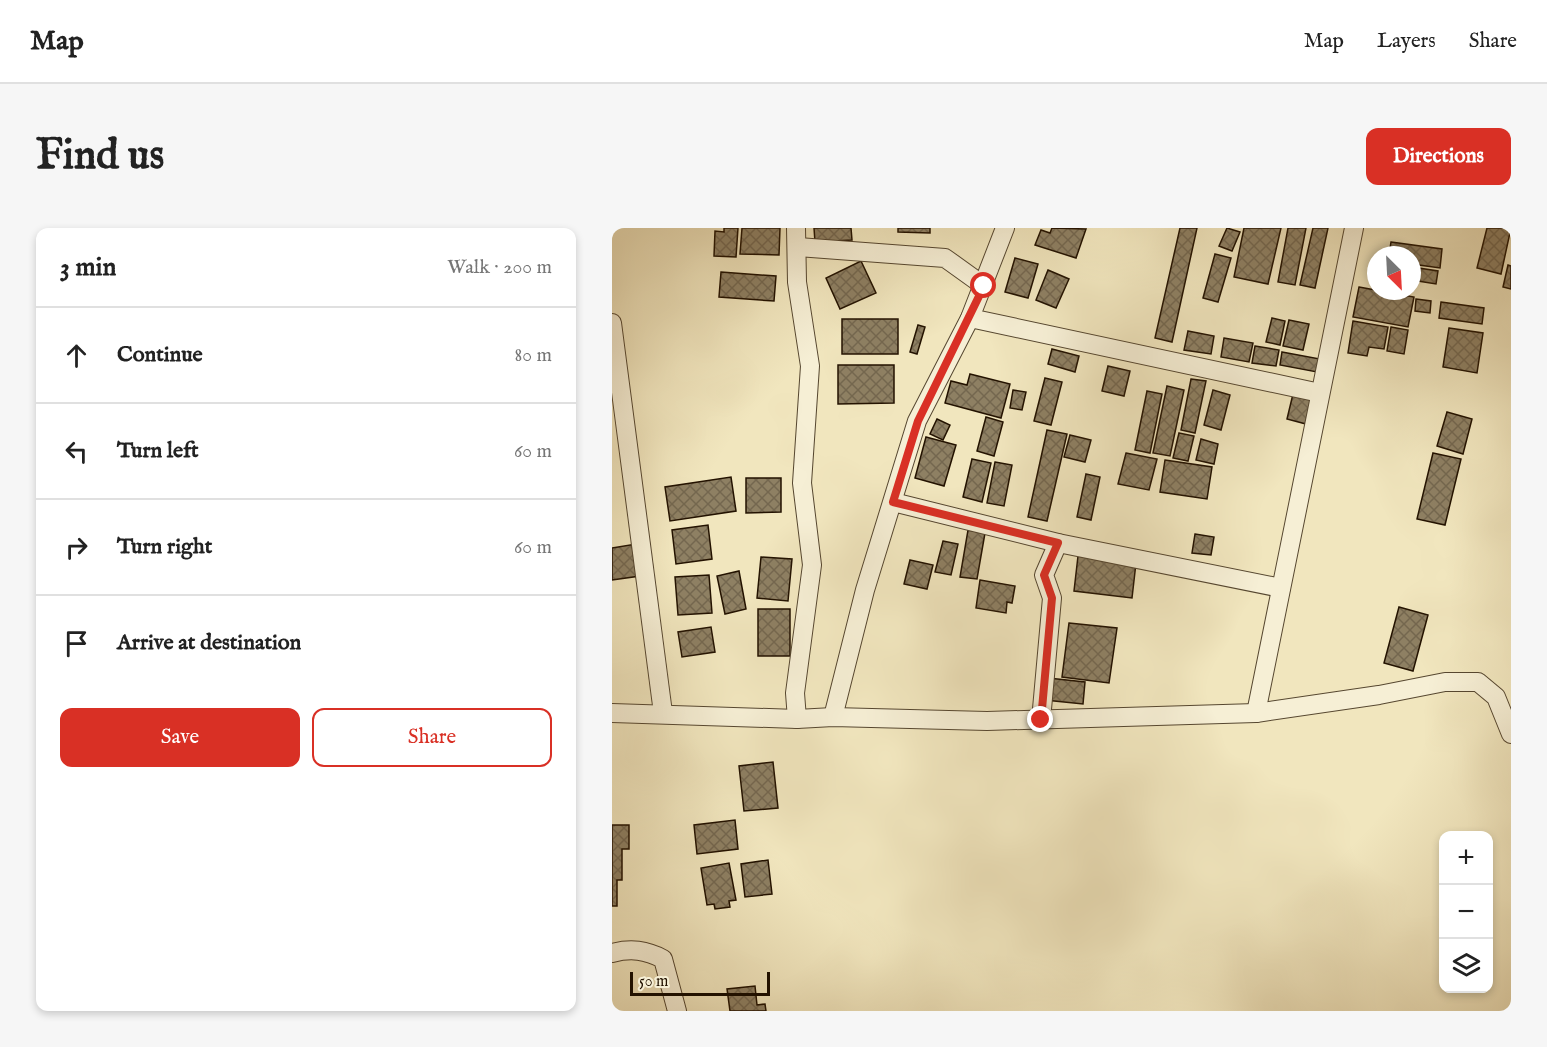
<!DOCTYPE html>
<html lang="en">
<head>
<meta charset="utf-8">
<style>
  :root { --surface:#fff; --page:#f6f6f6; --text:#222; --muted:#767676; --line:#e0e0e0; --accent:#d93025 }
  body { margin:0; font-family:"IM FELL English",serif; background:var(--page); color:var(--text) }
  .controls { position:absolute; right:18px; bottom:18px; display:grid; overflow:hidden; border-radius:12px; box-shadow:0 3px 9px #0003 }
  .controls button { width:54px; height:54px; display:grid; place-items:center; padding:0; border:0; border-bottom:2px solid var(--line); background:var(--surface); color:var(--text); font:30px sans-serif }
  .compass { position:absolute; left:755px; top:18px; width:54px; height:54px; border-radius:50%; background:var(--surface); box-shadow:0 3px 9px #0003; rotate:156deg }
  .scale { position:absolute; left:18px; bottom:15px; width:140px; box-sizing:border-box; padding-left:6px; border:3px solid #231200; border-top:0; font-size:16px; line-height:21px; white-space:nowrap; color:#231200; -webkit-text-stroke:4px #f6efd5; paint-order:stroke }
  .stop { position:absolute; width:18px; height:18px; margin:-14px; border:4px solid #d93025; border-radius:50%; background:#fff }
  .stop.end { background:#d93025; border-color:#fff; box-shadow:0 2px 6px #0008 }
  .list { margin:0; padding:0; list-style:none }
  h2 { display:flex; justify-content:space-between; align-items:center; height:78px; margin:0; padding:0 24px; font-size:26px }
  h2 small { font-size:20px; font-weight:400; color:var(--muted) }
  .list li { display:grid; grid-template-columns:39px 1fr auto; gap:18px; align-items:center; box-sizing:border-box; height:96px; padding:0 24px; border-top:2px solid var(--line) }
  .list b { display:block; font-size:22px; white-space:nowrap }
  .list em { font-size:20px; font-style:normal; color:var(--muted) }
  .actions { display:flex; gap:12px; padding:18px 24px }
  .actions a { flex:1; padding:14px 0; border:2px solid var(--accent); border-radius:12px; text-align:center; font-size:21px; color:var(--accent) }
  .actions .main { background:var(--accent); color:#fff }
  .icon { flex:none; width:33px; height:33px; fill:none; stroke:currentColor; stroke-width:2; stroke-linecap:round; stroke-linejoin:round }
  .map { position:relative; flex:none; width:899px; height:783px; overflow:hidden; border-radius:12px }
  header { display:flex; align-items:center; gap:36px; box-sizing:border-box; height:84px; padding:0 30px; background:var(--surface); border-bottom:2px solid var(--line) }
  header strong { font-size:28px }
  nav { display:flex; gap:33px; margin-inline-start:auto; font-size:21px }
  .intro { display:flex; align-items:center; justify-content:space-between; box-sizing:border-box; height:144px; padding:0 36px }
  h1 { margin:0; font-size:42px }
  .button { padding:15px 27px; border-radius:12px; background:var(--accent); color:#fff; font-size:21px; font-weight:700 }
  main { display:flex; gap:36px; padding:0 36px }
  aside { flex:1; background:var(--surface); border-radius:12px; box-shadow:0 3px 9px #0003 }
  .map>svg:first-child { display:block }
  .building { fill:url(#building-cross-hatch); stroke:#231200; stroke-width:1.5 }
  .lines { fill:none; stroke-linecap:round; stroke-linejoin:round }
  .minor-casing { stroke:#564730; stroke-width:20 }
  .minor { stroke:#f6efd5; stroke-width:18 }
  .route { stroke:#d93025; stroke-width:8 }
</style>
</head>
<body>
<header>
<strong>Map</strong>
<nav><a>Map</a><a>Layers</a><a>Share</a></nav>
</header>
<div class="intro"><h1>Find us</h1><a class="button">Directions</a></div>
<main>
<aside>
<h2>3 min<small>Walk · 200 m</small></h2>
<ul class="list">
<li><svg class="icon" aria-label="ahead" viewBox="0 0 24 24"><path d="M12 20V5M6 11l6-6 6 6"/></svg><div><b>Continue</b></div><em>80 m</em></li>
<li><svg class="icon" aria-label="left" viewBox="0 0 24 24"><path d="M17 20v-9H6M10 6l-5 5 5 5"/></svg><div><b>Turn left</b></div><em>60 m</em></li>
<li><svg class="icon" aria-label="right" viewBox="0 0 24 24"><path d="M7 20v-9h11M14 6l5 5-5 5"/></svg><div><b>Turn right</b></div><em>60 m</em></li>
<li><svg class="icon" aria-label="arrive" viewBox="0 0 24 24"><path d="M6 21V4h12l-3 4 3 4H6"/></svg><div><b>Arrive at destination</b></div></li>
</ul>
<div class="actions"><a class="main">Save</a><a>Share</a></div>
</aside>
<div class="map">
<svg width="899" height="783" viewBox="0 0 899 783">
  <defs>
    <pattern id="building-cross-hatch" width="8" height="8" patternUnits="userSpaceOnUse" patternTransform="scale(1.5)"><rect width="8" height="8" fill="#8e8063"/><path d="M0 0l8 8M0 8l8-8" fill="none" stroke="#74674f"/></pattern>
  </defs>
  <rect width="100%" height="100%" fill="#f1e6be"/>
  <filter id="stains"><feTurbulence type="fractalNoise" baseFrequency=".00333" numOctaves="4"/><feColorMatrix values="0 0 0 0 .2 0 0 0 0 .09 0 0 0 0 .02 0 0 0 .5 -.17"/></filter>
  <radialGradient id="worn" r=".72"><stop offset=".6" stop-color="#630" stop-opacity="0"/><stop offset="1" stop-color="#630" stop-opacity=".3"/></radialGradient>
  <g class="building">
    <polygon points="112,0 126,0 124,29 102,28 103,3 112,4"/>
    <polygon points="130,0 168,0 167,27 128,26"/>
    <polygon points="202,0 239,0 240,12 203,14"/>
    <polygon points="286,0 318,0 318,5 286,4"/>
    <polygon points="440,0 474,1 464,30 423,17 429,2 438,5"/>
    <polygon points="568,0 585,0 560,114 543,110"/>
    <polygon points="615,0 628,4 620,23 607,18"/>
    <polygon points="632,0 669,0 656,56 622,49"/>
    <polygon points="676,0 694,0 683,57 666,54"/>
    <polygon points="701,0 716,0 703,60 688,57"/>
    <polygon points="875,0 899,0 889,46 865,40"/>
    <polygon points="779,14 830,21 828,40 800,36 800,27 777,27"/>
    <polygon points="603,26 619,30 606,74 591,70"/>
    <polygon points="403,30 426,36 416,70 393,64"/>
    <polygon points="249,33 264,65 228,81 214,50"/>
    <polygon points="896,37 899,38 899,61 891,59"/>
    <polygon points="800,39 826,43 824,56 800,52"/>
    <polygon points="436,42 457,51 444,80 424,72"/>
    <polygon points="109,44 164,48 162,73 107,69"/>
    <polygon points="747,59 802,69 796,99 741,89"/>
    <polygon points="804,71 819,73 818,85 803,83"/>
    <polygon points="829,74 872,80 870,96 827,90"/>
    <polygon points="660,90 673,93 668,117 654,114"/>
    <rect x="230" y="91" width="56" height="35"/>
    <polygon points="677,92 697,96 691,122 671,118"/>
    <polygon points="741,93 776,99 772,121 757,119 755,128 736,125"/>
    <polygon points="306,97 313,99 305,126 298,124"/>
    <polygon points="779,99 796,102 792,126 775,123"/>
    <polygon points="837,100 871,105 865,145 831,139"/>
    <polygon points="576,103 602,108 599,126 572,122"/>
    <polygon points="612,110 641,115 637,134 609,129"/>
    <polygon points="643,118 667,122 664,138 640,135"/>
    <polygon points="440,121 467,128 463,144 436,136"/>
    <polygon points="670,124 708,131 705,144 668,137"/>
    <polygon points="226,137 282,137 282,175 226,176"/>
    <polygon points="496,138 518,143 512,168 490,163"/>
    <polygon points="358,146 398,156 389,190 333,175 339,153 355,157"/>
    <polygon points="433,150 450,154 439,197 422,193"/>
    <polygon points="579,151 594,153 583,205 569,202"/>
    <polygon points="555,158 572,162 558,228 541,225"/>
    <polygon points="401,162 414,164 410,182 398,180"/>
    <polygon points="601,162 618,167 609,202 592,197"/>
    <polygon points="535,163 550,166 538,225 523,222"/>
    <polygon points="681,166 700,171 694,196 675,191"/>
    <polygon points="835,184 860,191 851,226 825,218"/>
    <polygon points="374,189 391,194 382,228 365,223"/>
    <polygon points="325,191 338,197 331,212 318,206"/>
    <polygon points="435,202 455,206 435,293 416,289"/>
    <polygon points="567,205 582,208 576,233 561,230"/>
    <polygon points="458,207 479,212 473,234 452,229"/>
    <polygon points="314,209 344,217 332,258 303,250"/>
    <polygon points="589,211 606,216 602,236 584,232"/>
    <polygon points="514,225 545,231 537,262 506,256"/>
    <polygon points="821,225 849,231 833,297 805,291"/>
    <polygon points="360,231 379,235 370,274 351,269"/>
    <polygon points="553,232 600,239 595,271 548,264"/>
    <polygon points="383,234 400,237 392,278 375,275"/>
    <polygon points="474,246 488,249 479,292 465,289"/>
    <polygon points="119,249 124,283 58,293 53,259"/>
    <polygon points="134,250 169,250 169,284 134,285"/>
    <polygon points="96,297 100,331 64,336 60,302"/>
    <polygon points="356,302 373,305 365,351 348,349"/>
    <polygon points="583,306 602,309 599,327 580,325"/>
    <polygon points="331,313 346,316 339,347 323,344"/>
    <polygon points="24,316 28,348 0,352 0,320"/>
    <polygon points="466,328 524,335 520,370 462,363"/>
    <polygon points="149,329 180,331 176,373 145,370"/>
    <polygon points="298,332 321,337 315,361 292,356"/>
    <polygon points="127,343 134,381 113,386 105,348"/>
    <polygon points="97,347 100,385 66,387 63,349"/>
    <polygon points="368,352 403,358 400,375 395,374 394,385 364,380"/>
    <polygon points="787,379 816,387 801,443 772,435"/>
    <rect x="146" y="381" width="32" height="47"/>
    <polygon points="457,395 505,400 497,455 450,449"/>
    <polygon points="99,399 103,424 70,429 66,404"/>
    <polygon points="436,450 473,454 471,476 433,472"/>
    <polygon points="161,534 166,580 132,583 127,538"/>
    <polygon points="123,592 126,621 85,626 82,597"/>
    <polygon points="0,597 17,597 17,621 10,621 10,652 5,652 5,678 0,678"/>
    <polygon points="156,632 160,666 133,669 129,636"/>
    <polygon points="117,635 124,672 117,673 118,679 103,681 102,676 95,677 89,640"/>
    <polygon points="143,758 145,777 153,776 154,783 118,783 115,761"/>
  </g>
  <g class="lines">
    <defs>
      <g id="minor">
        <polyline points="184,0 185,54 198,138 190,255 200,337 183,465 185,491"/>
        <polyline points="186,19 333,30 372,58"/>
        <polyline points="358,90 708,165"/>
        <polyline points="0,95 51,485"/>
        <polyline points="281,274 446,315 669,360"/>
        <polyline points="0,485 185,491 221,489 375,493 644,485 767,467 833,454 866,454 884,469 899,506"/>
        <polyline points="644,485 742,0"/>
        <polyline points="221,489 253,362 305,193 358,90 393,0"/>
        <polyline points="429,492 440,370 432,347 446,315"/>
        <path d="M0,725C19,720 34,722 51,731L65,783"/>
      </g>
    </defs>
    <use href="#minor" class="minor-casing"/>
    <use href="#minor" class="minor"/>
  </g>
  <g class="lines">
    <polyline class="route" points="372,58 306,193 281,274 446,315 432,347 440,370 429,492"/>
  </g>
  <rect width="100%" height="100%" filter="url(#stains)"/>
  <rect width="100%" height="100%" fill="url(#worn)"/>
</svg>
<div class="controls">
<button>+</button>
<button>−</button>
<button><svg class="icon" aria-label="layers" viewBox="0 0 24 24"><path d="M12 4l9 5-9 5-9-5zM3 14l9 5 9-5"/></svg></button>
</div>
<svg class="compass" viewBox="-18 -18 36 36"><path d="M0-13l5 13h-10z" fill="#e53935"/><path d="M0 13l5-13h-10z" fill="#767676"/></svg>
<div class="scale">50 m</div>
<div class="stop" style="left:372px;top:58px"></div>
<div class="stop end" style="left:429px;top:492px"></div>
</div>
</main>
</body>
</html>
